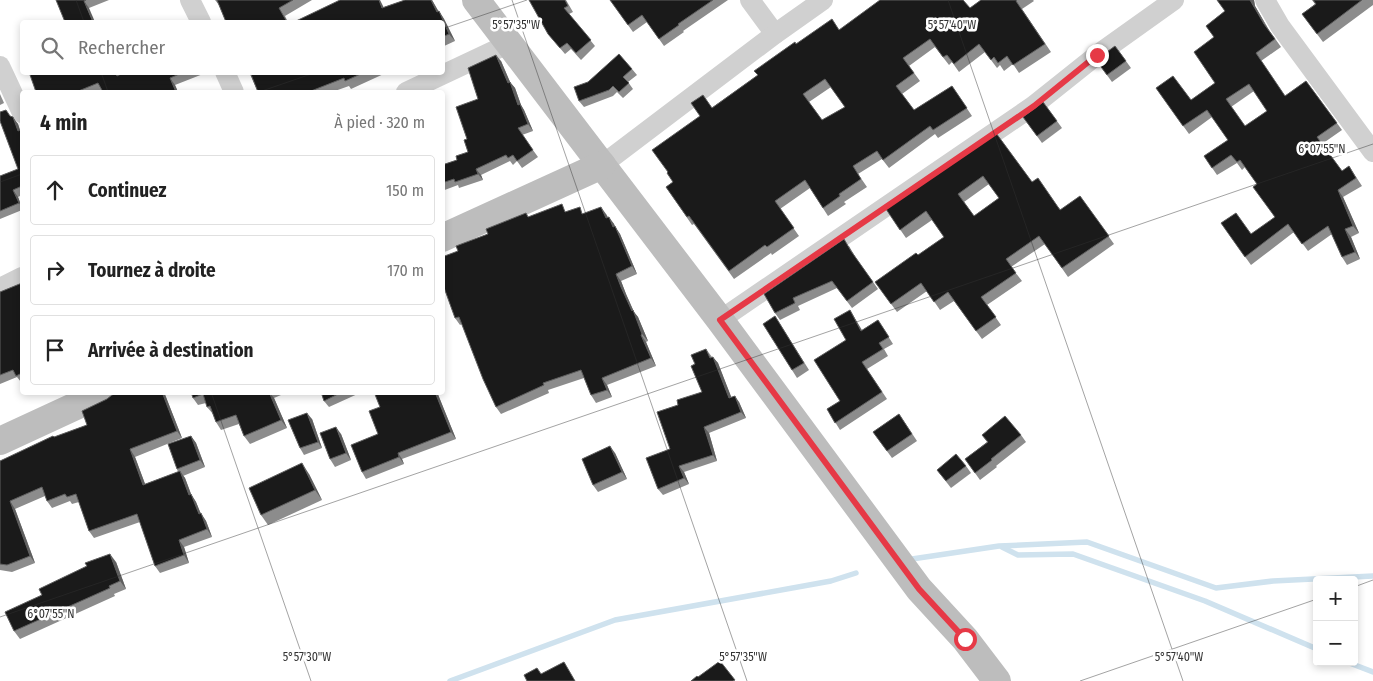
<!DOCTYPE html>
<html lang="fr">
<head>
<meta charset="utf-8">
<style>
  :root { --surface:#fff; --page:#f2f2f2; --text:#222; --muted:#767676; --line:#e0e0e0 }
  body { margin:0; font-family:"Fira Sans Condensed",sans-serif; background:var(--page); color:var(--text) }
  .controls { position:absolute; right:15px; bottom:15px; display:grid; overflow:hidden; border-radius:5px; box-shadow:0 2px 8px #0003 }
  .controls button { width:45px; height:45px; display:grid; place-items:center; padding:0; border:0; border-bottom:1px solid var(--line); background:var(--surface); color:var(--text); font:25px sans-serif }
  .stop { position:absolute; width:15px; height:15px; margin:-11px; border:4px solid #e63946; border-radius:50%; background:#fff }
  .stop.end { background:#e63946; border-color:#fff; box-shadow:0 1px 5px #0008 }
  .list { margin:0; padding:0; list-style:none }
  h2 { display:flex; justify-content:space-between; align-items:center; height:65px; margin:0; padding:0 20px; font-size:21px }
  h2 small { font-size:16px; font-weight:400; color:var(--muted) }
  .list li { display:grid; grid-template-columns:32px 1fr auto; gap:15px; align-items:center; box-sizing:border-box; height:70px; margin:0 10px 10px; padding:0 10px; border:1px solid var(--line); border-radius:5px }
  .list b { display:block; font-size:19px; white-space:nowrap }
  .list em { font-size:16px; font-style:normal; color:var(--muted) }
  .icon { flex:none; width:28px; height:28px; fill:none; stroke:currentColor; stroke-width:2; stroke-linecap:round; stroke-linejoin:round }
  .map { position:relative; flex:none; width:1373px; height:681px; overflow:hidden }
  .search { position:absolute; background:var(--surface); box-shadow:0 2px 8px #0003; left:20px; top:20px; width:425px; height:55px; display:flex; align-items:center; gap:12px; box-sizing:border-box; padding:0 18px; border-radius:5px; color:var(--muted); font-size:19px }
  .panel { position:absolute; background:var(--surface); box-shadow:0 2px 8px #0003; left:20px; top:90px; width:425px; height:305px; border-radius:5px }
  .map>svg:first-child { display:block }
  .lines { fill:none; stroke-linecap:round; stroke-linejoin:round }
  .stream { stroke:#cfe2ee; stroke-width:5.5 }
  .street { stroke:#d0d0d0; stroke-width:20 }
  .secondary { stroke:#bdbdbd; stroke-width:28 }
  .wall { fill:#8c8c8c; fill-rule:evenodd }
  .shaded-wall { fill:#5f5f5f }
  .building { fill:#1a1a1a; stroke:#5f5f5f; fill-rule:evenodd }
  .route { stroke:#e63946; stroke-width:6 }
  .ticks { fill:none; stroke:#333; stroke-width:1; stroke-opacity:0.45 }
  .ticks-label { font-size:12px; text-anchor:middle; fill:#333; stroke:#fff; stroke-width:5; stroke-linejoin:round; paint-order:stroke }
</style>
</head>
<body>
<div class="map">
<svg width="1373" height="681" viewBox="0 0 1373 681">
  <rect width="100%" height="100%" fill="#fff"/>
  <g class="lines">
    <g class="stream">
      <polyline points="1002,547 1018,555 1073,554 1205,601 1317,649"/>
      <polyline points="912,559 999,546 1087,542 1216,588 1273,581 1373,576"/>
      <polyline points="1347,662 1373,672"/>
      <polyline points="450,681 615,620 831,581 856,573"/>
    </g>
    <g class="street">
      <polyline points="190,0 201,22"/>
      <polyline points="750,0 775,34"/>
      <polyline points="1265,0 1280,26 1373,152"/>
      <polyline points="0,66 22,113"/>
      <polyline points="225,72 234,92"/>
      <polyline points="406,92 510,43"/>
      <polyline points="602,165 775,34 823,0"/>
      <polyline points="0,288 22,277"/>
      <polyline points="720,320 1033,106 1097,55 1174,0"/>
    </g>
    <g class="secondary">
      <polyline points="476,0 720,320 919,589 965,639 997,681"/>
      <polyline points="442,238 602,165"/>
      <polyline points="0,441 106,392"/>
    </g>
  </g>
  <g class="wall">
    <polygon points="56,0 109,0 89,8"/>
    <polygon points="215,0 312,0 285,16 288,22 226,22 219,5"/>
    <polygon points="405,0 432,0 438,11 439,11 444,19 455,41 442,47 442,22 384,7"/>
    <polygon points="566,0 573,12 569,14 595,46 581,60 571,49 565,54 548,34"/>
    <polygon points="610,0 728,0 683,31 684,32 664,46 647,22 633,32"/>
    <path d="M981,0H1033L1034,1L1022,9L1051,52L1019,73L1013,64L1004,71L1000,65L997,68L985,52L959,72L952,62L949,65L935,47L909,66L920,81L902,94L914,110L952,86L972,116L938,138L935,134L889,168L882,159L858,174L867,187L844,202L846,204L828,216L810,188L780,209L799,236L772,255L771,253L734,279L694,224L692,225L666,187L673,182L668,172L700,116L758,75L796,44L839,30L970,8ZM831,87L845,107L822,120L809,102Z"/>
    <path d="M1217,0H1254L1255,6L1269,30L1281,47L1261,61L1285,96L1306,81L1342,130L1322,144L1342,171L1349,166L1362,186L1343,197L1359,233L1351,237L1360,259L1347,265L1342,257L1332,234L1308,251L1294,232L1251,265L1221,223L1251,234L1275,218L1257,184L1245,167L1242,170L1237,163L1217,175L1204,156L1228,140L1212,117L1189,134L1156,88L1191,100L1215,83L1214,37L1206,26L1225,11ZM1254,91L1267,111L1245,126L1231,107Z"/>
    <polygon points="1312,0 1373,0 1373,5 1323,42 1302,14 1315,4"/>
    <polygon points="1115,46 1131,68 1112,82 1096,60"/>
    <polygon points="501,61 510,82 515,88 521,105 524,110 533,131 522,135 538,157 522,168 517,161 513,165 510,161 481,175 483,180 459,188 458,185 442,191 442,165 457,160 468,152 467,139 478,99"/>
    <polygon points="632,69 637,75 628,82 633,89 623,98 617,92 613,96 584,107 579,101"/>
    <polygon points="125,72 203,72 203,74 175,85 178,92 103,92 102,90 97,92 36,92 118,75"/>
    <polygon points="249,72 388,72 351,89 349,86 332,92 258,92"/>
    <polygon points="0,94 4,103 0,105"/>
    <polygon points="1043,102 1062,128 1042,143 1023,117"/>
    <polygon points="10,116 18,124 20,130 22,129 22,195 18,197 22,207 22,210 0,219 0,176 18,169"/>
    <path d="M996,133L1032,182L1061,210L1080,196L1114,244L1068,277L1045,244L1011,267L1022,281L987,305L1001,325L982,339L954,301L940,310L927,291L897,312L875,282L918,255L944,237L932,220L906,238L886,209ZM989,184L999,198L974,216L964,202Z"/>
    <polygon points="567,212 584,214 606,214 608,217 614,224 615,227 620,234 637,274 621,281 626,294 634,312 638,317 648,341 646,342 656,366 607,385 612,397 596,403 591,395 584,378 548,390 549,393 501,414 496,407 462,324 460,325 455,318 458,251 529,217"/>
    <polygon points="849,246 856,258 878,289 852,308 837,288 798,306 800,310 780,320 775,313"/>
    <polygon points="22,283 22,381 21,382 17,377 0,384 0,292"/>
    <polygon points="850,310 862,330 878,320 893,344 884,349 888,356 867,369 887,399 840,430 827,409 840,401 846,340"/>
    <polygon points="775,316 809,370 797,378 792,370"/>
    <polygon points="706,349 712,357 718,363 731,397 739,402 746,418 709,433 717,461 684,472 689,484 663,495 658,489 670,449 678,405 702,392 695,364"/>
    <polygon points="119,392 164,392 182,438 135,457 145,484 178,472 177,469 191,436 196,443 205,467 183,476 185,478 191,494 196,502 201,514 206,521 212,537 184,547 189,563 160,573 155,566 140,522 94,538 89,531 79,502 72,504 70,501 52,508 47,501 45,496 15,509 35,563 12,572 0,570 0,461 54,437 87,425 107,399"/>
    <polygon points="191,392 288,392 274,398 287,428 250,444 244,436 239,424 221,430 216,422 213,414 207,407 206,403 198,405 193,398"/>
    <polygon points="321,392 362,392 329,407 324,401"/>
    <polygon points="437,392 456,439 402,459 404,464 366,479 362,472 378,434 380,407"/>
    <polygon points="899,414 917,441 892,458 873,432"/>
    <polygon points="312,419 322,448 304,455 300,448"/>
    <polygon points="341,434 351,460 335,467 330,459"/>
    <polygon points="982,435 1021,435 1026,442 996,466 997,467 980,480 965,459 987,442"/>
    <polygon points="615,453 627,479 598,492 593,485"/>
    <polygon points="966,466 971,473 951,488 937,470"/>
    <polygon points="309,474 322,500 268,525 261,515"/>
    <polygon points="116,562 126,589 114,594 115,596 20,639 14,631"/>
  </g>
  <g class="shaded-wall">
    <polygon points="379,0 380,0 388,16 382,8"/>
    <polygon points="431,0 432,0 443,19 437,12"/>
    <polygon points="1250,0 1254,0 1255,6 1270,32"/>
    <polygon points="84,1 89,8 95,22 93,22"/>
    <polygon points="439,11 444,19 455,41 449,34"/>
    <polygon points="496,55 501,61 513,89 508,83"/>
    <polygon points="170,78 175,85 178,92 176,92"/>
    <polygon points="510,82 515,88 521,105 524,110 533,131 528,124 518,105"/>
    <polygon points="13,117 18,124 22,137 18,131"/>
    <polygon points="476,169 481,175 483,180 478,174"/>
    <polygon points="13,190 18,197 22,208 19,203"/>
    <polygon points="1338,190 1343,197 1359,233 1353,226"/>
    <polygon points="601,207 606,214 611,225 606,218"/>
    <polygon points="609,217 614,224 618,234 613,227"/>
    <polygon points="615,226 620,234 637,274 632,266"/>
    <polygon points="1345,229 1351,237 1360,259 1355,252"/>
    <polygon points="616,274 621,281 626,294 634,312 638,317 648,341 642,334 621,287"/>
    <polygon points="850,310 866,338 861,331"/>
    <polygon points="641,335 646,342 656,366 651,358"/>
    <polygon points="713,357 718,363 734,404 729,398"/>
    <polygon points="602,378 607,385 612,397 607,390"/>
    <polygon points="162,392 164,392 182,438 177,431"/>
    <polygon points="269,392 274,398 287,428 281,420"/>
    <polygon points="435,392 437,392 456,439 451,432"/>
    <polygon points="735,396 739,402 746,418 741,412"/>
    <polygon points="307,413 312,419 322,448 318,442"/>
    <polygon points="336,427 341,434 351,460 346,453"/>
    <polygon points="704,427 709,433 717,461 713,455"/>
    <polygon points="191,436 196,443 205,467 200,460"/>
    <polygon points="610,446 615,453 627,479 622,472"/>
    <polygon points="130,449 135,457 148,492 143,485"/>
    <polygon points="398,453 402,459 404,464 399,457"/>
    <polygon points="302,463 309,474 322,500 315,490"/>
    <polygon points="679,466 684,472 689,484 684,478"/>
    <polygon points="180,471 185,478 194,502 189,495"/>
    <polygon points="191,494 196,502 204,522 199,514"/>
    <polygon points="10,501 15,509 35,563 30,556"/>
    <polygon points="201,513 206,521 212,537 207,529"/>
    <polygon points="179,540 184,547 189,563 184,555"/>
    <polygon points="110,554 116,562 126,589 120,581"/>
  </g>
  <g class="building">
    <polygon points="56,0 86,0 84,1 93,22 65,22"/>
    <polygon points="217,0 293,0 279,8 287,22 226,22"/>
    <polygon points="340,0 379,0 382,8 405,0 431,0 437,12 439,11 449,34 442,37 442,22 294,22"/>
    <polygon points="529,0 565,0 568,6 564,8 591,40 576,53 567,43 560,48 548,34"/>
    <polygon points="610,0 713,0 678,24 679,25 659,39 642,15 628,25"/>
    <path d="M880,0H963L970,8L981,0H1017L1016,1L1045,44L1013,65L1007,56L998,63L994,57L991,60L979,44L954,64L947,55L943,57L930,39L903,58L914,73L896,86L914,110L952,86L967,108L933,130L930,126L883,160L877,151L853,166L861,179L839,194L840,196L823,208L805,180L775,201L794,228L767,247L765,245L729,271L689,216L687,217L666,187L673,182L667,173L668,172L652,150L700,116L691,103L703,95L712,108L758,75L754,71L795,42L796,44L832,19L839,30ZM825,79L845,107L822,120L803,94Z"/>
    <path d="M1217,0H1250L1264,24L1275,39L1256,53L1285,96L1306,81L1337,123L1317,137L1342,171L1349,166L1356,178L1338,190L1353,226L1345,229L1355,252L1342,257L1328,226L1302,244L1288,224L1245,257L1221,223L1236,213L1251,234L1275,217L1253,187L1257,184L1240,160L1237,162L1231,155L1212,168L1204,156L1228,140L1207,110L1183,126L1156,88L1173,76L1191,100L1215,83L1194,52L1214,37L1206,26L1225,11ZM1249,84L1267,111L1245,126L1226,99Z"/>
    <polygon points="1313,0 1362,0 1317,34 1302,14 1316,4"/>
    <polygon points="1115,46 1126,61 1107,75 1096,60"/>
    <polygon points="619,54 632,69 623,77 629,83 619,92 613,86 609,90 579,101 574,87 588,82"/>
    <polygon points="496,55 508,83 510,82 518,105 520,104 528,124 518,128 533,150 517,161 513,155 508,158 506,155 476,169 478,174 455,182 454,179 442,183 442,165 457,160 456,156 468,152 464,140 467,139 456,107 478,99 468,68"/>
    <polygon points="29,72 115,72 117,76 125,72 184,72 170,78 176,92 103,92 98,83 76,92 36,92"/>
    <polygon points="250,72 365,72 345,81 344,78 311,91 311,92 258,92"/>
    <polygon points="1043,102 1057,121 1037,136 1023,117"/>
    <polygon points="6,110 10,116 13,117 18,131 22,129 22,186 13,190 19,203 0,211 0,176 18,169 0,121 0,112"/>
    <path d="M996,133L1032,182L1038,178L1060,210L1080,196L1109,236L1062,268L1039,236L1006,259L1016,273L981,297L996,317L976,331L948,292L934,302L921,283L891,304L875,282L916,253L918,255L944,237L926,211L900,230L886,209ZM983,176L999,198L974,216L958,194Z"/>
    <polygon points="562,204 565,212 580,207 582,214 601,207 606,218 609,217 613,227 615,226 632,266 616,274 621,287 632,311 633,310 642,334 641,335 651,358 602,378 607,390 591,395 581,370 543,383 544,385 496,407 483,379 459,317 455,318 442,282 442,257 458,251 456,246 488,234 486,229 526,213 528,217"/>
    <polygon points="844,239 851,251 873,282 847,301 832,281 793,298 795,303 775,313 764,294"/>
    <polygon points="22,283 22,373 16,376 13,370 0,375 0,292"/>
    <polygon points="850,310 861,331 878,320 889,337 879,343 883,349 862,362 882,392 835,423 827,409 840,401 814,360 846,340 834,319"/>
    <polygon points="775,316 804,363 792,370 763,324"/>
    <polygon points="706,349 710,358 713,357 729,398 735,396 741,412 704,427 713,455 679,466 684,478 658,489 646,458 670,449 657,412 678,405 677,400 702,392 691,366 695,364 691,355"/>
    <polygon points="119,392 162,392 177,431 130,449 143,485 180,471 189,495 191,494 199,514 201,513 207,529 179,540 184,555 155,566 137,514 89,531 76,494 67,497 65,494 47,501 42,487 10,501 30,556 7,565 0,564 0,461 53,436 54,437 87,425 82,411 107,399 112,395"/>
    <polygon points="191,392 269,392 281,420 244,436 236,415 216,422 210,406 207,407 203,394 193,398"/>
    <polygon points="321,392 342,392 324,401"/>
    <polygon points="374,392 435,392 451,432 398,453 399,457 362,472 351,445 378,434 369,411 380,407"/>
    <polygon points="307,413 318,442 300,448 288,420"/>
    <polygon points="899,414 912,434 887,451 873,432"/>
    <polygon points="1005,416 1021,435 991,459 992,460 975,473 965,459 988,442 982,435"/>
    <polygon points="336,427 346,453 330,459 320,433"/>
    <polygon points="191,436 200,460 177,469 168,444"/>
    <polygon points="610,446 622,472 593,485 582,459"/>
    <polygon points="956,454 966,466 946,481 937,470"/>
    <polygon points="302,463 315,490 261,515 249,488"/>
    <polygon points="110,554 120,581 109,586 110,588 14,631 5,612 42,595 39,589 87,566 85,563"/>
    <polygon points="720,661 735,680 733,681 691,681 697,676 698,677"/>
    <polygon points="564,662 575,681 527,681 524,675 537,668 541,674"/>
  </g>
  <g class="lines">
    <polyline class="route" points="965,639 919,589 720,320 1034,106 1097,55"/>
  </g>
  <path class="ticks" d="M76,0L84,22M512,0L747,681M948,0L1183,681M442,29L527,0M101,72L108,92M259,92L317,72M0,182L22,174M211,392L311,681M1354,587L1373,580M0,617L1373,144M1080,681L1317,599"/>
  <g class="ticks-label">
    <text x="516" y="29">5°57'35"W</text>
    <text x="952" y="29">5°57'40"W</text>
    <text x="1322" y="153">6°07'55"N</text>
    <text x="51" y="618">6°07'55"N</text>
    <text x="307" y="661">5°57'30"W</text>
    <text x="743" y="661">5°57'35"W</text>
    <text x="1179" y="661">5°57'40"W</text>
  </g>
</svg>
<div class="controls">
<button>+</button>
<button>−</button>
</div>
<div class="stop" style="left:965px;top:639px"></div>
<div class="stop end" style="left:1097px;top:55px"></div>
<div class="search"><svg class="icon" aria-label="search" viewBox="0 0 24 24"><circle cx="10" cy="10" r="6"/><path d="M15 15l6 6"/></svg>Rechercher</div>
<section class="panel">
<h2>4 min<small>À pied · 320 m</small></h2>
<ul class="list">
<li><svg class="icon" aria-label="ahead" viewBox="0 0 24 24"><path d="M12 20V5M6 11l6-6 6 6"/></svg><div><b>Continuez</b></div><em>150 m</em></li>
<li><svg class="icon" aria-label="right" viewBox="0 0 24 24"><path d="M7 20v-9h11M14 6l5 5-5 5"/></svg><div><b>Tournez à droite</b></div><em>170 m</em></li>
<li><svg class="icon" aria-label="arrive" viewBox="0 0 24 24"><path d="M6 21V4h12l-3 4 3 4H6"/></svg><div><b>Arrivée à destination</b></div></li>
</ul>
</section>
</div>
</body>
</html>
